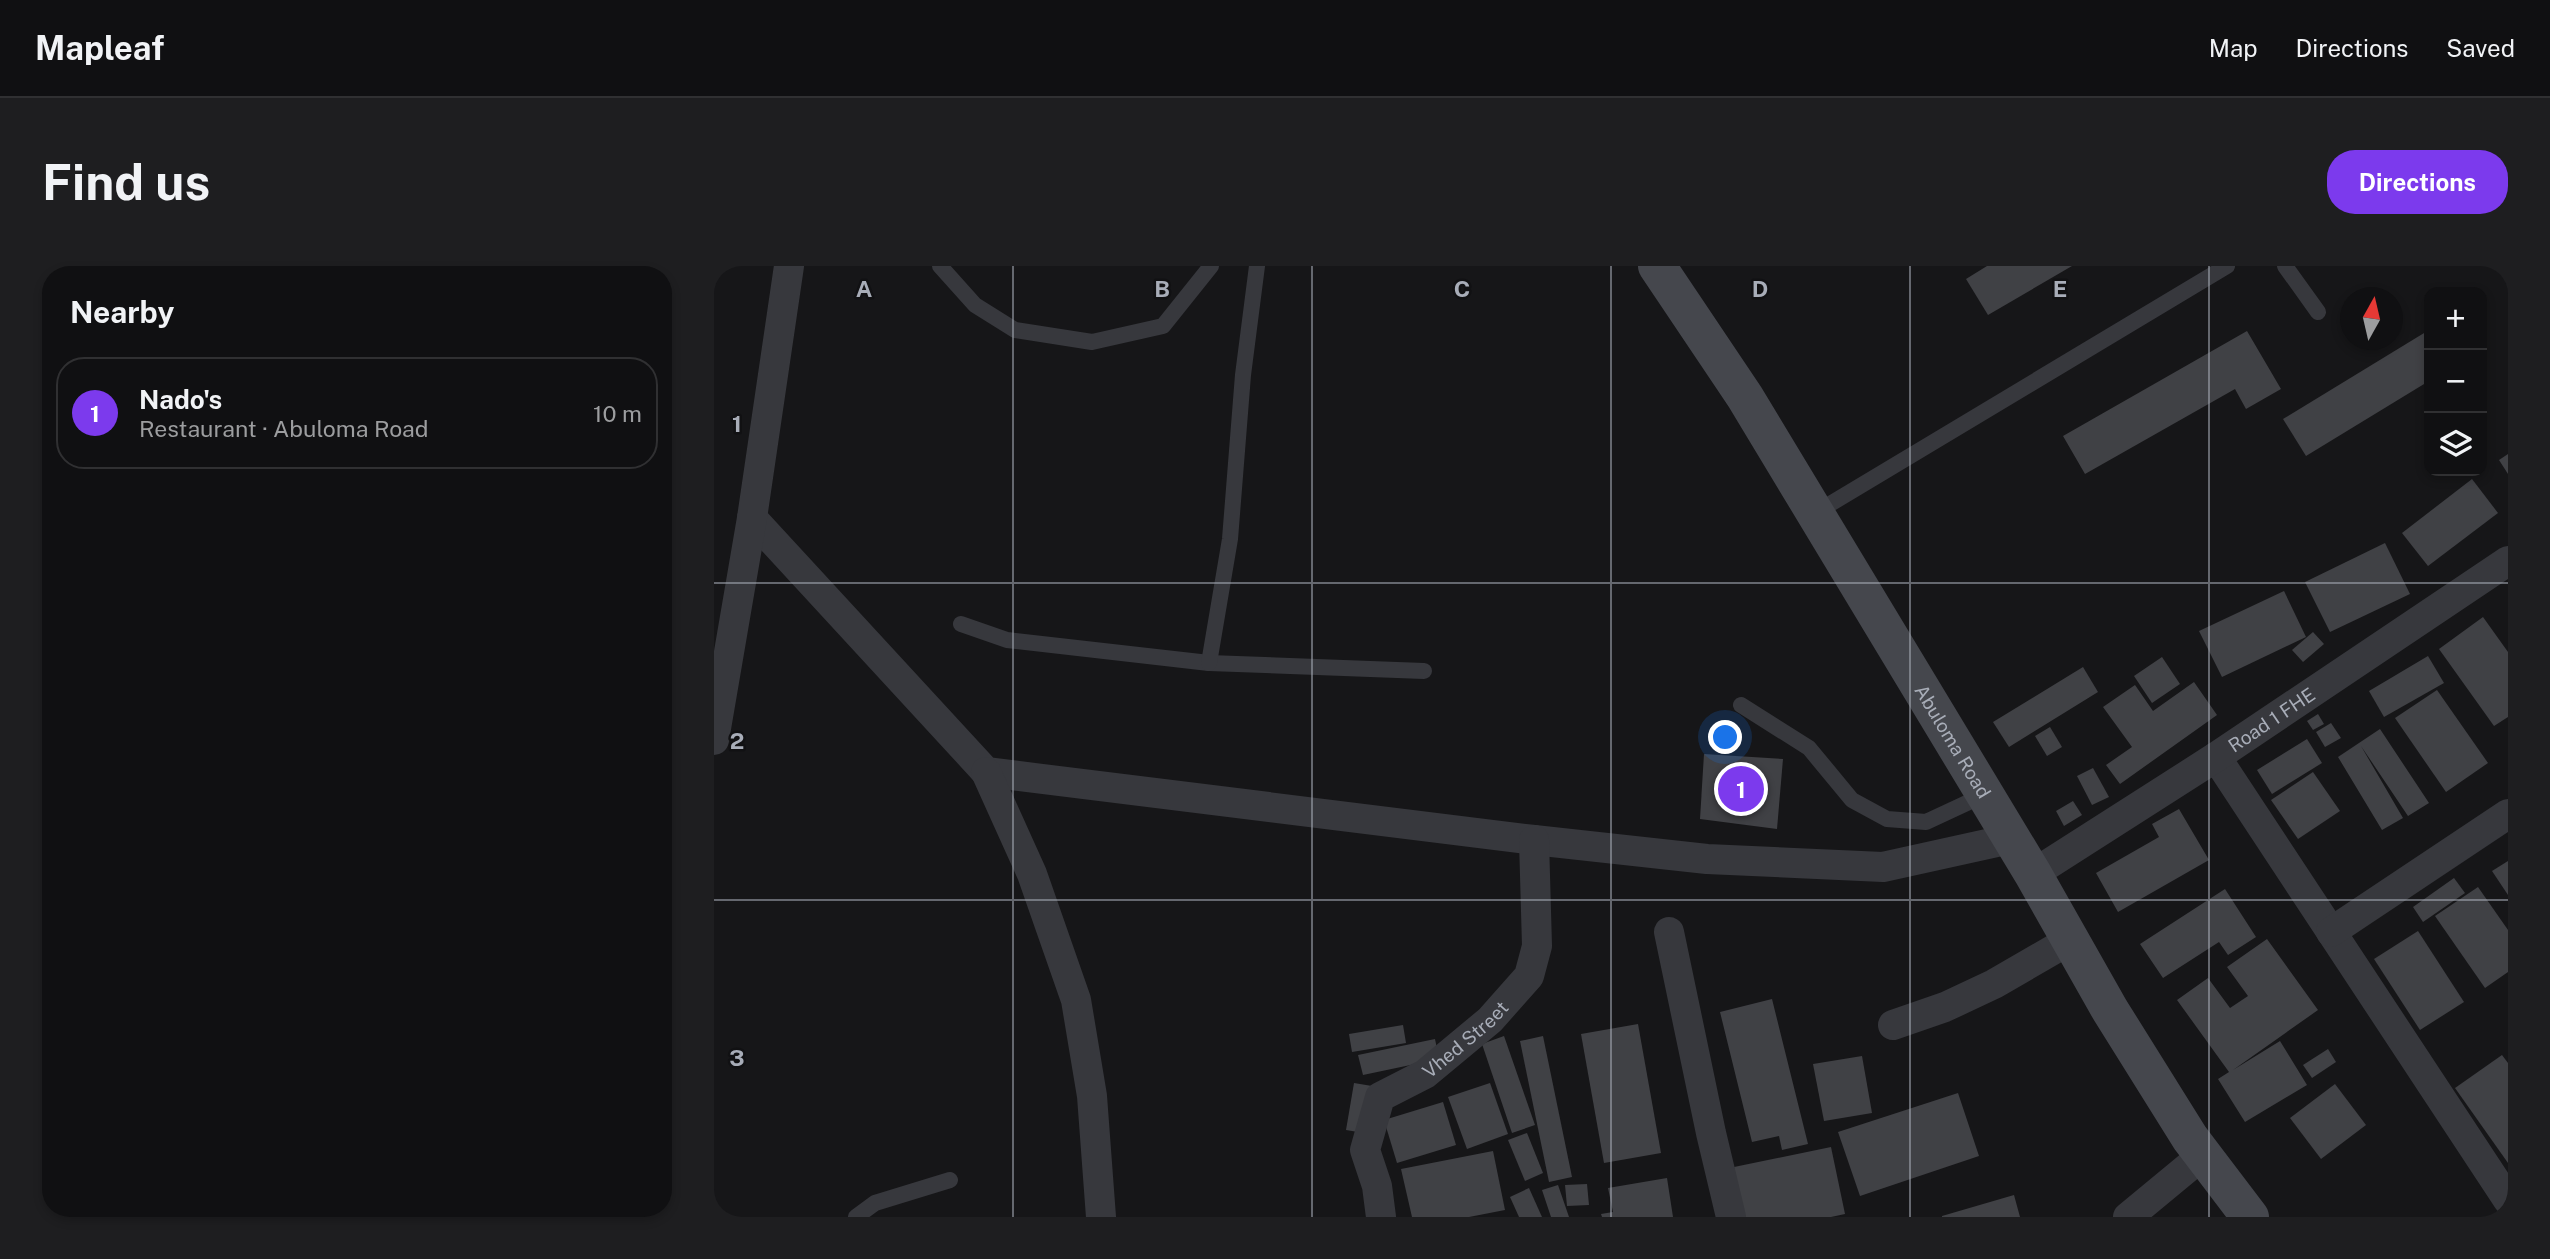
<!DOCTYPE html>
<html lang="en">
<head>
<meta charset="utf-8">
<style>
  :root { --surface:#101012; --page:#1e1e20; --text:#f1f3f6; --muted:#9c9d9f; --line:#303032; --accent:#7c3aed }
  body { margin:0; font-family:"Public Sans",sans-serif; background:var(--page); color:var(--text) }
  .controls { position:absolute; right:21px; top:21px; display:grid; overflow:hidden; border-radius:14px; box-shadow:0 4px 10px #0003 }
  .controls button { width:63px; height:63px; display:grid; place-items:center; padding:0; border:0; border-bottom:2px solid var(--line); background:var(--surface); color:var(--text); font:35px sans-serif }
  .compass { position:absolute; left:1626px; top:21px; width:63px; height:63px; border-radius:50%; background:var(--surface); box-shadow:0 4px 10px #0003; rotate:8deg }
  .you { position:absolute; left:1012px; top:472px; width:24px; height:24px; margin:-18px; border:5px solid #fff; border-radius:50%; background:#1a73e8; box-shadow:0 0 0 10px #1a73e833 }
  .badge { display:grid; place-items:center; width:46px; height:46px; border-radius:50%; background:var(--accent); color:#fff; font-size:23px; font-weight:700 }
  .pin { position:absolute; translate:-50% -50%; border:4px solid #fff; box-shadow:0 2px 7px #0006 }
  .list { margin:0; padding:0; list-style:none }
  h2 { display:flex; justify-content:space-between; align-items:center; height:91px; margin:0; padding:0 28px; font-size:30px }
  h2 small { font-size:23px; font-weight:400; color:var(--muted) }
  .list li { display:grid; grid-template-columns:46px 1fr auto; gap:21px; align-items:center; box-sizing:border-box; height:112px; margin:0 14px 14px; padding:0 14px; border:2px solid var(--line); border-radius:28px }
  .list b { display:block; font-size:26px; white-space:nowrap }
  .list p { margin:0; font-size:23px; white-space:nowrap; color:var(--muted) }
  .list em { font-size:23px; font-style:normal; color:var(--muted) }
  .icon { flex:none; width:38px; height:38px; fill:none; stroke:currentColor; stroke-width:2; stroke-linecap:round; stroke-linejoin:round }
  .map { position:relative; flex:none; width:1794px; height:951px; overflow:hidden; border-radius:28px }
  header { display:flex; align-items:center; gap:42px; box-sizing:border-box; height:98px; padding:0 35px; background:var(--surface); border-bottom:2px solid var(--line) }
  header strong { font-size:33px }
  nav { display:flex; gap:38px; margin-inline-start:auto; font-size:24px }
  .intro { display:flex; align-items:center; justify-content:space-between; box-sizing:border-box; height:168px; padding:0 42px }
  h1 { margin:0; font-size:49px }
  .button { padding:18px 32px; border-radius:28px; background:var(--accent); color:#fff; font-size:24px; font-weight:700 }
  main { display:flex; gap:42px; padding:0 42px }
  aside { flex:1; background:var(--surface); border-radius:28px; box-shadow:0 4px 10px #0003 }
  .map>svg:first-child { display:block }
  .building { fill:#404145 }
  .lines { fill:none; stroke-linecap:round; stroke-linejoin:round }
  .lane { stroke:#37383d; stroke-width:16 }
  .street { stroke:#37383d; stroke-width:30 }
  .secondary { stroke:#45474d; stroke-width:38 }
  .grid { fill:none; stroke:#a8adb8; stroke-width:2; stroke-opacity:0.55 }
  .labels { text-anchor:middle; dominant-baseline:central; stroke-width:5; stroke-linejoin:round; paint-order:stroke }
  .street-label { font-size:19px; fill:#a8adb8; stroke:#111113 }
  .grid-label { font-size:23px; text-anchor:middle; font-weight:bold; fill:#a8adb8; stroke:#111113; stroke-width:5; stroke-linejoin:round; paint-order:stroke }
</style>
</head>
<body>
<header>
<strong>Mapleaf</strong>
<nav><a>Map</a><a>Directions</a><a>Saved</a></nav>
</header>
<div class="intro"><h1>Find us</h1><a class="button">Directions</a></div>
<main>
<aside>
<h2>Nearby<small></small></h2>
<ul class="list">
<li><span class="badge">1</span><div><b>Nado's</b><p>Restaurant · Abuloma Road</p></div><em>10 m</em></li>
</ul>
</aside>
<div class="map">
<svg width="1794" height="951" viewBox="0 0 1794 951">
  <rect width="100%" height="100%" fill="#161618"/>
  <g class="building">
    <polygon points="1273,0 1358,0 1274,49 1252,13"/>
    <polygon points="1715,64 1715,115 1592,190 1569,153"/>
    <polygon points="1533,65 1567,123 1532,143 1521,123 1371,208 1349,170"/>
    <polygon points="1794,188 1794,208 1785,194"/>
    <polygon points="1758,213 1784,247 1714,300 1688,267"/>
    <polygon points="1671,277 1696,328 1616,366 1591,316"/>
    <polygon points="1570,325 1592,371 1508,411 1485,365"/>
    <polygon points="1769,351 1794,386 1794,451 1780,460 1725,383"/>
    <polygon points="1599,366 1610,378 1589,396 1578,384"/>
    <polygon points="1714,390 1730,417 1670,451 1655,425"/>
    <polygon points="1448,391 1466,418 1438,437 1420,410"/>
    <polygon points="1369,401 1384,426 1295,481 1279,456"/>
    <polygon points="1480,416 1503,449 1406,518 1392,499 1418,481 1389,441 1421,419 1439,445"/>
    <polygon points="1723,424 1774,497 1732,526 1681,452"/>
    <polygon points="1604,448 1610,458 1599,464 1593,455"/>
    <polygon points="1617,457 1627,472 1611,481 1602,466"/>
    <polygon points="1336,461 1348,481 1333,490 1321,470"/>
    <polygon points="1666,463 1715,537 1694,550 1647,480 1689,552 1668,564 1624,491"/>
    <polygon points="1593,473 1608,497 1558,528 1543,504"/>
    <polygon points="990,488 1069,493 1063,563 986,553"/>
    <polygon points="1379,502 1395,531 1378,539 1363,510"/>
    <polygon points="1599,506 1626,545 1584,573 1557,534"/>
    <polygon points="1359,535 1368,549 1350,560 1342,545"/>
    <polygon points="1465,543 1495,594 1404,646 1382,607 1445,571 1438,558"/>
    <polygon points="1794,595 1794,629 1778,605"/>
    <polygon points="1740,612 1751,627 1709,656 1699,641"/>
    <polygon points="1764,621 1794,664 1794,706 1771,722 1721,650"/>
    <polygon points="1511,623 1542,671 1514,689 1505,676 1449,712 1426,678"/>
    <polygon points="1704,665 1750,736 1706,764 1660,693"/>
    <polygon points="1553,673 1604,744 1519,804 1566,775 1593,819 1531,856 1504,813 1515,806 1463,734 1494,712 1516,742 1534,730 1513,701"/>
    <polygon points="1058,733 1094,878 1068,884 1065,870 1038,876 1006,746"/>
    <polygon points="924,758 947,887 890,897 867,768"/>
    <polygon points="689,759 692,777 638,786 635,768"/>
    <polygon points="790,770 821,859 798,867 768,778"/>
    <polygon points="829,770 858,911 835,916 806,775"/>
    <polygon points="721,773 725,793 649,809 644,789"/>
    <polygon points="1614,783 1622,796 1598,812 1589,799"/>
    <polygon points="1788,789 1794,797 1794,897 1741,822"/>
    <polygon points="1148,790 1158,847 1110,855 1099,798"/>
    <polygon points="640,817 658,820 650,867 632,864"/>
    <polygon points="776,817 794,868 753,883 734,831"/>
    <polygon points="1621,818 1652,859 1607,893 1576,852"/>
    <polygon points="1244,827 1265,890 1146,930 1124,866"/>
    <polygon points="729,836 742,879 683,897 670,854"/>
    <polygon points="813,867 829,907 811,915 794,874"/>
    <polygon points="1117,881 1131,948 1117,951 1030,951 1020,901"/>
    <polygon points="779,885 791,944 755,951 698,951 687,903"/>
    <polygon points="953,912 959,951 888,951 887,948 899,946 894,922"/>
    <polygon points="873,918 875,939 853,940 851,919"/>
    <polygon points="844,919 855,951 837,951 828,924"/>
    <polygon points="815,922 828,951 805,951 796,931"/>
    <polygon points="1300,929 1306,951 1228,951 1228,950"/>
  </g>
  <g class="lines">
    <g class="lane">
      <polyline points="226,0 261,39 301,64 378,76 449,60 497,0"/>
      <polyline points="1571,0 1604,46"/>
      <polyline points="1101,247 1513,0"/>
      <polyline points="247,358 293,374 495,397 710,405"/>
      <polyline points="495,397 516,273 529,109 543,0"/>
      <polyline points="1027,439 1095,482 1138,534 1173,553 1212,556 1270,529"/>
      <polyline points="142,951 161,937 236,914"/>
    </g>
    <g class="street">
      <polyline points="38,252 272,506 820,574 993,593 1169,601 1296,573"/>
      <polyline points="0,474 38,252 75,0"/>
      <polyline points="1502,491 1794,934"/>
      <polyline points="272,506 318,608 362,734 378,830 387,951"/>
      <path id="s1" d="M1319,608L1502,491L1794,295"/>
      <polyline points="955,666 997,867 1017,951"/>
      <polyline points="1617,666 1794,548"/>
      <polyline points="1179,759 1231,741 1280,718 1356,674"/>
      <path id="s2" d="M667,951L663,920L651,884L666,831L711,808L776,754L815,710L823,680L820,574"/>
      <polyline points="1414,951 1489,889"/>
    </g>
    <path class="secondary" id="s3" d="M943,0L1031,131L1319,608L1396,744L1476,872L1536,951"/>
  </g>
  <path class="grid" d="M299,0V951M598,0V951M897,0V951M1196,0V951M1495,0V951M0,317H1794M0,634H1794"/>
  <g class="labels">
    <g class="street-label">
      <text stroke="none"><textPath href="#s1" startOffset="284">Road 1 FHE</textPath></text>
      <text stroke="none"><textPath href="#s3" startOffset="560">Abuloma Road</textPath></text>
      <text stroke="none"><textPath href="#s2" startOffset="228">Vhed Street</textPath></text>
    </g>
  </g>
  <g class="grid-label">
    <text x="150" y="31">A</text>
    <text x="448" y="31">B</text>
    <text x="748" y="31">C</text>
    <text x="1046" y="31">D</text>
    <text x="1346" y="31">E</text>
    <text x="23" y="166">1</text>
    <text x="23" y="483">2</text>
    <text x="23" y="800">3</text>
  </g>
</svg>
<div class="controls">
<button>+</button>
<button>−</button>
<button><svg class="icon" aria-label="layers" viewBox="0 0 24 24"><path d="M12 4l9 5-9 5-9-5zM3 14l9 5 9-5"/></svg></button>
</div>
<svg class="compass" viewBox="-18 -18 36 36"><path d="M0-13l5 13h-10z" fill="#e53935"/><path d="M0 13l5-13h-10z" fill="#9c9d9f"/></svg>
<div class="you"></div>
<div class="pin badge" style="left:1027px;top:523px">1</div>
</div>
</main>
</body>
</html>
